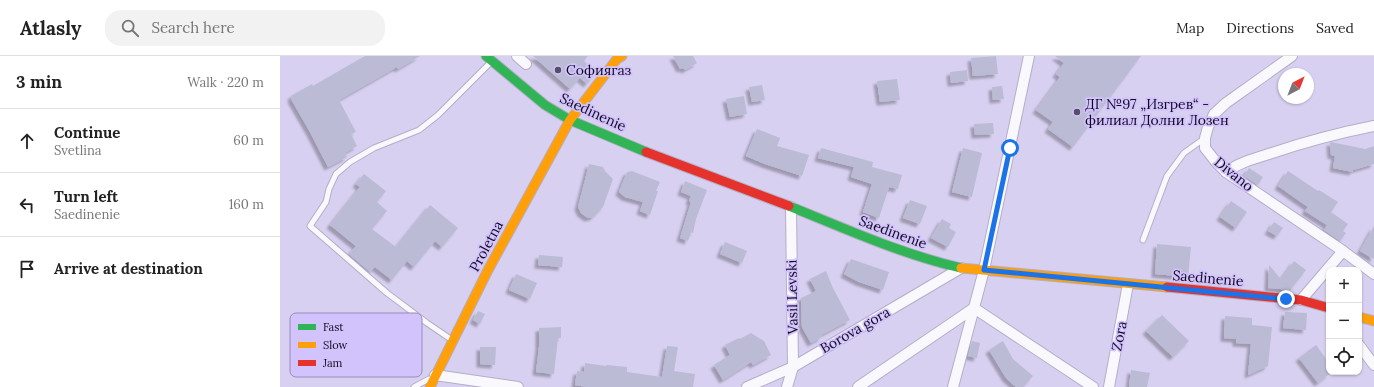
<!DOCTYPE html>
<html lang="en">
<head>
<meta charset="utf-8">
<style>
  :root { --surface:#fff; --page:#f2f2f2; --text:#222; --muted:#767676; --line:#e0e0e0 }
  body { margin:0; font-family:Lora,serif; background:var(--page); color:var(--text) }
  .controls { position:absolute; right:12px; bottom:12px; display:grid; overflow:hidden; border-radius:8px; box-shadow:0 1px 3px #0004 }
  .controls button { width:36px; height:36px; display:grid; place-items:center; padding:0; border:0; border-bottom:1px solid var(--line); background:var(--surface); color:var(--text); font:20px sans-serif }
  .compass { position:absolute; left:998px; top:12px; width:36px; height:36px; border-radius:50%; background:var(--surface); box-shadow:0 1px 3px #0004; rotate:42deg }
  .stop { position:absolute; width:12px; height:12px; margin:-9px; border:3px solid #1a73e8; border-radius:50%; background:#fff }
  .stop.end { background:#1a73e8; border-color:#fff; box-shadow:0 1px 4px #0008 }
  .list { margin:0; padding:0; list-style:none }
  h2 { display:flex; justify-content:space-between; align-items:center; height:52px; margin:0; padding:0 16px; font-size:17px }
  h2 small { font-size:13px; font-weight:400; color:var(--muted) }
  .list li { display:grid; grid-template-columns:26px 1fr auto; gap:12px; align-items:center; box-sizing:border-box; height:64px; padding:0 16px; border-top:1px solid var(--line) }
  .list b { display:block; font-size:15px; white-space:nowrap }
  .list p { margin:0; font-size:13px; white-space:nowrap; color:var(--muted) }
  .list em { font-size:13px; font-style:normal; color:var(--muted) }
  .icon { flex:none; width:22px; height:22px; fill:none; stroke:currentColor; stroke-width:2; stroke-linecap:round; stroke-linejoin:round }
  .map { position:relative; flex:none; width:1094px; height:331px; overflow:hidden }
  header { display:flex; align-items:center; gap:24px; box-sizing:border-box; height:56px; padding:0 20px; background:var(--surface); border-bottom:1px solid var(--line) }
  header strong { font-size:19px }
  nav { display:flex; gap:22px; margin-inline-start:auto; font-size:14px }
  .search { width:280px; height:36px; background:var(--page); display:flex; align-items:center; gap:10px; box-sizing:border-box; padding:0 14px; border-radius:16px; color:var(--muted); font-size:15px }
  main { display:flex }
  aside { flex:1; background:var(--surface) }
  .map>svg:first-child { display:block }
  .building { fill:#bbbbd5; filter:url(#shadow) }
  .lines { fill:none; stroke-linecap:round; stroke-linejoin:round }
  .lane-casing { stroke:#b4aec7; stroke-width:7 }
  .street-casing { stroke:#b4aec7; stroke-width:12 }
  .fast-casing { stroke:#b4aec7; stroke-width:11 }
  .slow-casing { stroke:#b4aec7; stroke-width:11 }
  .jam-casing { stroke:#b4aec7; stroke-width:11 }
  .lane { stroke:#f9f8fd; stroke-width:5 }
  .street { stroke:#f9f8fd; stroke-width:10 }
  .fast { stroke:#30b455; stroke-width:9 }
  .slow { stroke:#ff9f0a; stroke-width:9 }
  .jam { stroke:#e5322d; stroke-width:9 }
  .route { stroke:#1a73e8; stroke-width:5 }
  .poi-dot { fill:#574f68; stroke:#d2c3fd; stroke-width:1.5 }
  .labels { text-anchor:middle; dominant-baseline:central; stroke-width:3.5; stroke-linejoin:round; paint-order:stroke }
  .poi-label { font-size:14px; fill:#110a1e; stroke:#d2c3fd; text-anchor:start }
  .street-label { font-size:14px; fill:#110a1e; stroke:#d2c3fd }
  .key { fill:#d2c3fd; stroke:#988cba; stroke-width:1 }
  .key-label { font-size:11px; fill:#110a1e }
</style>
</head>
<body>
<header>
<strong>Atlasly</strong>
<div class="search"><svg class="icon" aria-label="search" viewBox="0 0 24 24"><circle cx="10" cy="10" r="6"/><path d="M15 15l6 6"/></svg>Search here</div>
<nav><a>Map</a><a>Directions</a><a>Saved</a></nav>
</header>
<main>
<aside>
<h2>3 min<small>Walk · 220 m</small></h2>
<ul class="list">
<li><svg class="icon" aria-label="ahead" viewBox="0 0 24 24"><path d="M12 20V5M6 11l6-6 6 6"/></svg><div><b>Continue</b><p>Svetlina</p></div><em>60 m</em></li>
<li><svg class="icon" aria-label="left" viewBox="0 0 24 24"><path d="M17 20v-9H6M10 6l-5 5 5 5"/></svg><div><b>Turn left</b><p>Saedinenie</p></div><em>160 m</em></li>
<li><svg class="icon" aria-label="arrive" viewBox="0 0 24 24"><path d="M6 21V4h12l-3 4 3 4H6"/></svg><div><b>Arrive at destination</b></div></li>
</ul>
</aside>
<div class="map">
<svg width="1094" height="331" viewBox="0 0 1094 331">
  <defs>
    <filter id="shadow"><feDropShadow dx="-3.5" dy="3.5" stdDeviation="1" flood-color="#0004"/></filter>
  </defs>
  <rect width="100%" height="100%" fill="#d8d0f0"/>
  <g class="building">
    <polygon points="85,0 140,0 118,13 117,11 59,44 76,76 71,78 77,90 65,97 67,101 48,111 30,76 11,43 12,42 11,40 32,28 33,30"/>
    <polygon points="253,0 308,0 304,5 316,16 307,28 300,22 290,33"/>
    <polygon points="393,0 413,0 417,7 405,14 403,12 400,13"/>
    <polygon points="716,0 718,18 693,20 691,2"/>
    <polygon points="775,0 861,0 793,91 768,73 773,66 756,54 780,21 776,18 784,7"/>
    <polygon points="687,14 688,25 671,27 670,16"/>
    <polygon points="617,23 620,44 600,46 597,25"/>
    <polygon points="482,29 485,44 472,46 469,31"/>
    <polygon points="722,30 724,43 713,44 712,31"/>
    <polygon points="464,40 467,58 450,61 446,43"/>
    <polygon points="713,67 714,78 695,79 694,68"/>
    <polygon points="477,73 500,82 497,90 529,99 522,120 485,108 466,100"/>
    <polygon points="1051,86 1085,93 1094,90 1094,108 1073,114 1073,116 1053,112 1055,100 1051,99 1050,87"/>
    <polygon points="541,92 593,106 592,111 622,119 618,133 609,131 599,162 583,156 592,128 571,121 574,111 538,102"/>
    <polygon points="683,92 702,97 692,141 672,136"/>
    <polygon points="309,108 323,111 325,115 333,123 323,151 313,161 308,162 301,157 298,151"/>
    <polygon points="969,112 983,121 978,129 964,120"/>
    <polygon points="352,115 380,126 376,135 378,135 370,159 360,155 363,146 345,141 339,136 347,116"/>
    <polygon points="1008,115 1038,135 1039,134 1058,146 1051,156 1068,168 1063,175 1066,177 1060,185 1044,174 1047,169 1025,155 1028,151 998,130"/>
    <polygon points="84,118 106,135 97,146 107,155 92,173 116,191 150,149 178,172 162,191 155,185 134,211 127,205 112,224 95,211 90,216 69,198 76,190 50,169 80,131 76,128"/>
    <polygon points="405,125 427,134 416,163 413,177 411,176 408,185 400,182 411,146 409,145 411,140 401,136"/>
    <polygon points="630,144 647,150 640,168 623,162"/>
    <polygon points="951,145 967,156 956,172 940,161"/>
    <polygon points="662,163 671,168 669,172 676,176 668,191 651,182"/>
    <polygon points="994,166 1003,172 997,180 988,175"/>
    <polygon points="1094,170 1094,203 1080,195"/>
    <polygon points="445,186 467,195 462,207 440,198"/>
    <polygon points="877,188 911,191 908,221 875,218"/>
    <polygon points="259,199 283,201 282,211 258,209"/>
    <polygon points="571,203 609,216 603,234 579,226 564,218"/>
    <polygon points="1014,205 1026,214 1011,233 1011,234 988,232 989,209 1001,223"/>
    <polygon points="546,215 553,232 570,264 541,279 542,281 531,287 522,271 521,242 536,235 530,223"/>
    <polygon points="236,218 257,227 250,243 229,234"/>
    <polygon points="198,255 205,258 200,268 193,264"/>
    <polygon points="1005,256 1027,257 1026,274 1003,272"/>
    <polygon points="882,259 909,285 893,301 866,275"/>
    <polygon points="945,260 972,262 972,269 992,271 988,310 968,319 971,288 956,287 956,283 944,282"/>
    <polygon points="281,271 281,282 278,282 274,318 256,316 259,291 259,272"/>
    <polygon points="471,277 484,285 491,299 473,309 471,306 443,324 434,309 450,299 445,289 459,282 460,283"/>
    <polygon points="692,285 700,287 697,302 688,300"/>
    <polygon points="723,285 733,303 753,320 743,331 736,331 726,322 709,294"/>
    <polygon points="1036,289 1049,307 1049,318 1038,327 1019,302"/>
    <polygon points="387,290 398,291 394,315 415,318 413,331 307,331 295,329 297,315 304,316 305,307 326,310 327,309 347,311 347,316 382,321"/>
    <polygon points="200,291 216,291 215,309 200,308"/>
    <polygon points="851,314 870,317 867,331 849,331"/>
  </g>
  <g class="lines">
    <defs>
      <g id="lane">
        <polyline points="863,184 887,120 904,97 925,82"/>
        <polyline points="172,284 147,267 107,237 30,170 46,146 49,133 56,118 70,106 94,92 139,74 158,59 211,6"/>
        <polyline points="134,331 149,323"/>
      </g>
      <g id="street">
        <polyline points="237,0 246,8"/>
        <polyline points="1012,0 946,47 934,58 928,71 925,82 925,92 936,106 946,116 1063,195 1094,218"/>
        <path d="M946,116C960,106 976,102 992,97C1025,86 1059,77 1094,70"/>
        <polyline points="1021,244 1063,195"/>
        <polyline points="1079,289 1094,309"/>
        <polyline points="155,319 238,331"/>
        <polyline points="467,331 513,311 681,212"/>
        <polyline points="507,331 513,311 511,151"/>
        <polyline points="578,331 694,252 813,331"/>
        <polyline points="673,331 704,214 749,0"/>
        <polyline points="829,331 848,228"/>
      </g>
      <g id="fast">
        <polyline points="206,0 265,49 290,64 366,96"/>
        <path d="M509,150C566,173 621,198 681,212"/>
      </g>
      <g id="slow">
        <polyline points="681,212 887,231"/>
        <polyline points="1079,261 1094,265"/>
        <polyline points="150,331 208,214 290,64 337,3 342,0"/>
      </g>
      <g id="jam">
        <polyline points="366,96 509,150"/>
        <polyline points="887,231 1021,244 1049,252"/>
      </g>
    </defs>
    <use href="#lane" class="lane-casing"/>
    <use href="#street" class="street-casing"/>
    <use href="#fast" class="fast-casing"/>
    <use href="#slow" class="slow-casing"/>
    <use href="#jam" class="jam-casing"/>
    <use href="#lane" class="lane"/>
    <use href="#street" class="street"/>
    <use href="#fast" class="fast"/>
    <use href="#slow" class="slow"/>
    <use href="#jam" class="jam"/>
  </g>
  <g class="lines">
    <polyline class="route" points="730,92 704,214 1006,243"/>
  </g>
  <g class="poi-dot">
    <circle cx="278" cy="14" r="4"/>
    <circle cx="797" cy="56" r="4"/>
  </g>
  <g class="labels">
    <g class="poi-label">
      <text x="286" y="14">Софиягаз</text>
      <text x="805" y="48">ДГ №97 „Изгрев“ -<tspan x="805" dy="16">филиал Долни Лозен</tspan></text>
    </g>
    <g class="street-label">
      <text transform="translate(313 56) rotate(25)">Saedinenie</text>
      <text transform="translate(954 118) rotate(39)">Divano</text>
      <text transform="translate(613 176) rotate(20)">Saedinenie</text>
      <text transform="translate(206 190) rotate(-62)">Proletna</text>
      <text transform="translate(928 222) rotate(5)">Saedinenie</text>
      <text transform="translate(512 241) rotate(-91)">Vasil Levski</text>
      <text transform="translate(575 274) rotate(-30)">Borova gora</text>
      <text transform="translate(839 280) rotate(-79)">Zora</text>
    </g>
  </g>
  <rect x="10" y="257" width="132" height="64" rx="6" class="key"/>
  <rect x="18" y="268" width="18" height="6" fill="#30b455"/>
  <rect x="18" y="286" width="18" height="6" fill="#ff9f0a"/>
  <rect x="18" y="304" width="18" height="6" fill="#e5322d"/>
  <g class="key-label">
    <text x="43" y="275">Fast</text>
    <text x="43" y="293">Slow</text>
    <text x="43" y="311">Jam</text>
  </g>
</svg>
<div class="controls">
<button>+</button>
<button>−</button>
<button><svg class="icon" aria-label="locate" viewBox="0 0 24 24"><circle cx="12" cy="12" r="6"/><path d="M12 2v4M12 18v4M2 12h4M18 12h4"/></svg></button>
</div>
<svg class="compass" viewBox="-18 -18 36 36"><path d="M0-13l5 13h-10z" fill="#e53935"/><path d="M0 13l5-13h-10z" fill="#767676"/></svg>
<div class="stop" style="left:730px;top:92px"></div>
<div class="stop end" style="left:1006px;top:243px"></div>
</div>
</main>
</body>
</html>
